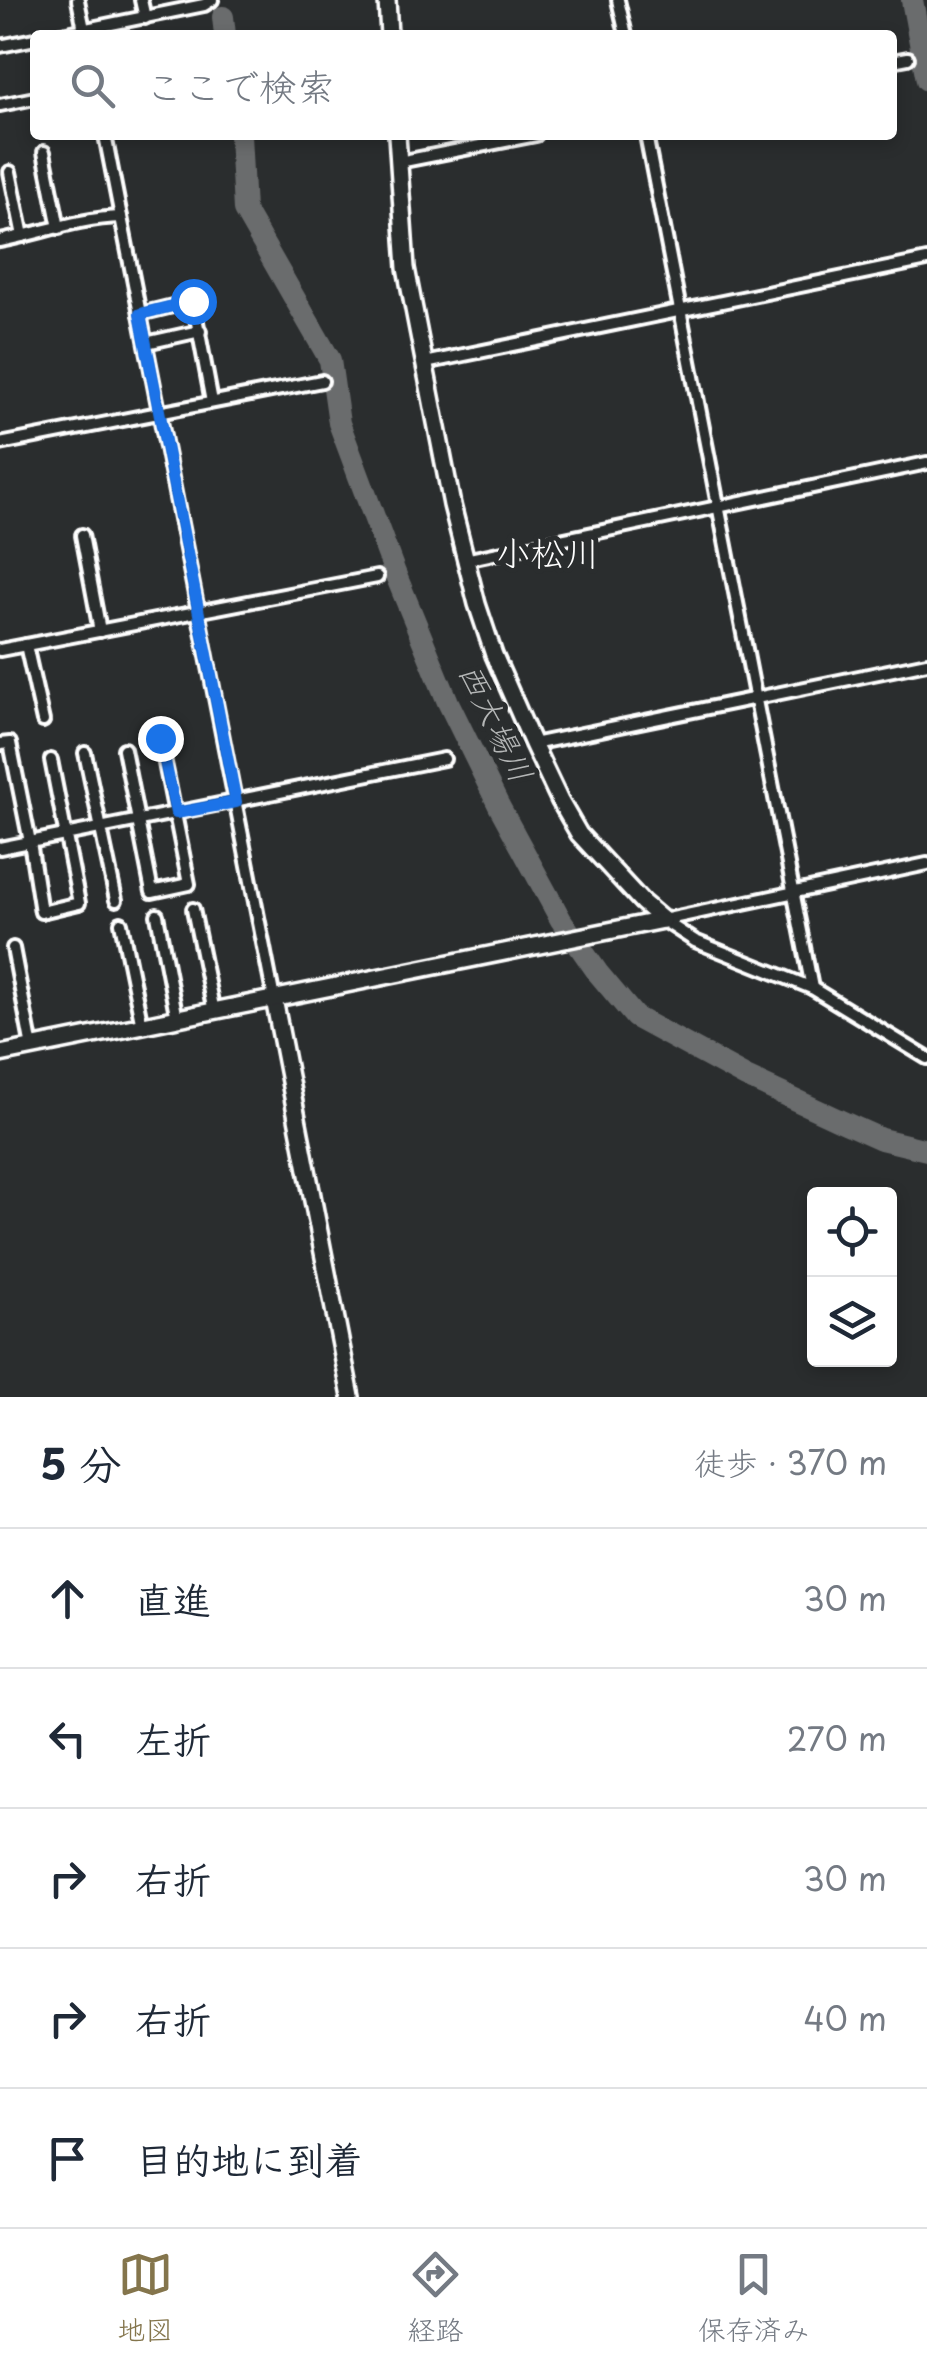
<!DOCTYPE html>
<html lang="ja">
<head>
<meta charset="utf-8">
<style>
  :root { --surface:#fff; --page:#f2f2f3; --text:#1f2937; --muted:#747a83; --line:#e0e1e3; --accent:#84754c }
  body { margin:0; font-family:"Playpen Sans","Klee One",sans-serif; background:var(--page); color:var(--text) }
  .controls { position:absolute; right:30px; bottom:30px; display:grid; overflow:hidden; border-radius:10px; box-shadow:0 5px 15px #0003 }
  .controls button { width:90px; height:90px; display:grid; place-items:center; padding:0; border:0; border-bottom:2px solid var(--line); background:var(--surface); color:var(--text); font:50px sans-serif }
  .stop { position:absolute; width:30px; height:30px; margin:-22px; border:8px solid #1a73e8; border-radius:50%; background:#fff }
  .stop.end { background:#1a73e8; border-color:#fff; box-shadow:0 2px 10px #0008 }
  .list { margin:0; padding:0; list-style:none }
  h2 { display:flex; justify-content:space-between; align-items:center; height:130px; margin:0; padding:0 40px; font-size:42px }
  h2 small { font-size:32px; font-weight:400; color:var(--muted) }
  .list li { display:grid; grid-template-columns:65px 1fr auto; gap:30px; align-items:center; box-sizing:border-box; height:140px; padding:0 40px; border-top:2px solid var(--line) }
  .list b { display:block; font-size:38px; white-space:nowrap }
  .list em { font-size:32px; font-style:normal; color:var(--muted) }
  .icon { flex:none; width:55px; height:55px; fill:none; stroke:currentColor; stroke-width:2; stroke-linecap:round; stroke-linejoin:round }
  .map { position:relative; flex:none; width:927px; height:1397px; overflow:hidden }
  .search { position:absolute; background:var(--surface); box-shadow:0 5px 15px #0003; left:30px; right:30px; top:30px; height:110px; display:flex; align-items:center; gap:25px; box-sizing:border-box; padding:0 35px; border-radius:10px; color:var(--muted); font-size:38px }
  .sheet { height:830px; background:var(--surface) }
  nav { display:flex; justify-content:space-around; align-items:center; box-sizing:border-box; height:140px; border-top:2px solid var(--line); background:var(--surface); font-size:28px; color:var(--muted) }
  nav a { display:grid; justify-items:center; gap:5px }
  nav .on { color:var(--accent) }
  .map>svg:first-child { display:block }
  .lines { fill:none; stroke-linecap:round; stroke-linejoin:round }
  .river { stroke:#6a6c6d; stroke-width:22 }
  .street-casing { stroke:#fff; stroke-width:18 }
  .secondary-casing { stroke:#fff; stroke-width:22 }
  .street { stroke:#2a2d2e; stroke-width:10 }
  .secondary { stroke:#2a2d2e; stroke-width:15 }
  .route { stroke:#1a73e8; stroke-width:12 }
  .labels { text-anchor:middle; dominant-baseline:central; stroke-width:10; stroke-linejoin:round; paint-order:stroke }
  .water-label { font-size:32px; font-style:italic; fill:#b4b6b6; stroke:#2a2d2e }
  .quarter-label { font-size:35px; fill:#fff; stroke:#2a2d2e }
</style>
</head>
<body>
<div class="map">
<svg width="927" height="1397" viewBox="0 0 927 1397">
  <rect width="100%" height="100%" fill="#2a2d2e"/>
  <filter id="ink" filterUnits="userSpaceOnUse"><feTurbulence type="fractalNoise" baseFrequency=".01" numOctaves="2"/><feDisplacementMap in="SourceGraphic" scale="20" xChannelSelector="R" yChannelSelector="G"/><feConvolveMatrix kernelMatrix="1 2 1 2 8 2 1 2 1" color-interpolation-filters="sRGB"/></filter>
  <g filter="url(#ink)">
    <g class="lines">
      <g class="river">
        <polyline points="912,0 927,80"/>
        <polyline points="223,17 225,35"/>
        <polyline points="240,135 244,210 330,360 339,423 395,573 448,702 499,806 561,920 598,973 635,1017 746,1077 843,1122 881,1139 927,1150"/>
      </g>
      <defs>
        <g id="street">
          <polyline points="78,0 85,34"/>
          <polyline points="141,0 145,18"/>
          <polyline points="618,0 626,35"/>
          <polyline points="57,35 204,5 212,0"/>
          <polyline points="0,46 35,39"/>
          <polyline points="892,61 908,58"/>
          <polyline points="0,105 35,98"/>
          <polyline points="105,135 274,999"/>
          <polyline points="646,135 812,988"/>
          <polyline points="44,152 59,228"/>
          <polyline points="399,162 536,135"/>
          <polyline points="10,172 23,236"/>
          <path d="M0,241C41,233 80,218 121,217"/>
          <polyline points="140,314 193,301 212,402"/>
          <polyline points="146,343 200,331"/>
          <polyline points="425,363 927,260"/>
          <polyline points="0,444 322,381"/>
          <polyline points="82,535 100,631"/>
          <polyline points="465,560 927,463"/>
          <polyline points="26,645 43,721"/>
          <polyline points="0,650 377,577"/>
          <polyline points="0,744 10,743 30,842 41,912 79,903 51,760"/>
          <polyline points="533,744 927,663"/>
          <polyline points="124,749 152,892 189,884 160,738"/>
          <polyline points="85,753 116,900"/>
          <polyline points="0,848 444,759"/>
          <polyline points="193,909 214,1012"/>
          <polyline points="157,915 177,1019"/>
          <polyline points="663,920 695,941 812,988 927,1058"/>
          <polyline points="663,920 927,864"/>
          <polyline points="121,923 142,1026"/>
          <polyline points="13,948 32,1048"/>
        </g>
        <g id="secondary">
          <polyline points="387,0 389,35"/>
          <polyline points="397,135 406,268 452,505 477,604 494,655 533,744 560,801 579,834 642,902 663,920"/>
          <polyline points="274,999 351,1397"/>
          <polyline points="0,1054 663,920"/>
        </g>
      </defs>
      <use href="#street" class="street-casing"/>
      <use href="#secondary" class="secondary-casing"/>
      <use href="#street" class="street"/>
      <use href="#secondary" class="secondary"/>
    </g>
  </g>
  <g class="lines" filter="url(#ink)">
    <polyline class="route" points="160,738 176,813 236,802 140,314 193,301"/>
  </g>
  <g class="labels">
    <g class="water-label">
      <text transform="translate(497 722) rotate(64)">西大場川</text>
    </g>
    <g class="quarter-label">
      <text x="548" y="551">小松川</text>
    </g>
  </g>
</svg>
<div class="controls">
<button><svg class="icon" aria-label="locate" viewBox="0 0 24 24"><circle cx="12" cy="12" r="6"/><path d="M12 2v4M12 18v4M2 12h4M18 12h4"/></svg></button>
<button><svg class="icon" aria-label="layers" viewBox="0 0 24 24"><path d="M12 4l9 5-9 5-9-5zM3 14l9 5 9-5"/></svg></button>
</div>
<div class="stop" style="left:193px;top:301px"></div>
<div class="stop end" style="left:160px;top:738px"></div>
<div class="search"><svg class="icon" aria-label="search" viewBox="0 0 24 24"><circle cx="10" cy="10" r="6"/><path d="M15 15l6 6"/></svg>ここで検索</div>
</div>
<section class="sheet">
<h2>5 分<small>徒歩 · 370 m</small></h2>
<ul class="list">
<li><svg class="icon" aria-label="ahead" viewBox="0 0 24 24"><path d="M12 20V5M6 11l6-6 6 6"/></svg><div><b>直進</b></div><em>30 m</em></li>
<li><svg class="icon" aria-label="left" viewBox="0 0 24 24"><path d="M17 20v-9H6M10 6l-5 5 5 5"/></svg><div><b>左折</b></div><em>270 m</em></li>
<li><svg class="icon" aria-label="right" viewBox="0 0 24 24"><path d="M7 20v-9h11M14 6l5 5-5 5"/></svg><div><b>右折</b></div><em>30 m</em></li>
<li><svg class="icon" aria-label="right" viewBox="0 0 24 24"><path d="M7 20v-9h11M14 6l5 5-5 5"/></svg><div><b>右折</b></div><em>40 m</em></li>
<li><svg class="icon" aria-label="arrive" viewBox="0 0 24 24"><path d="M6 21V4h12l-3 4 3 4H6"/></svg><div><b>目的地に到着</b></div></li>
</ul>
</section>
<nav>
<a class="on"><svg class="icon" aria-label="map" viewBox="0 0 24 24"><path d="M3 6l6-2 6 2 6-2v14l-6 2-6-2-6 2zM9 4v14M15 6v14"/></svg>地図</a>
<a><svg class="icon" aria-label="directions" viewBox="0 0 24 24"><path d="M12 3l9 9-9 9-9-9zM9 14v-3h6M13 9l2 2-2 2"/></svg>経路</a>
<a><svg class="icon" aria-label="saved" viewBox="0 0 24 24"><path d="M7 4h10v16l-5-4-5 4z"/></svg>保存済み</a>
</nav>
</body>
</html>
